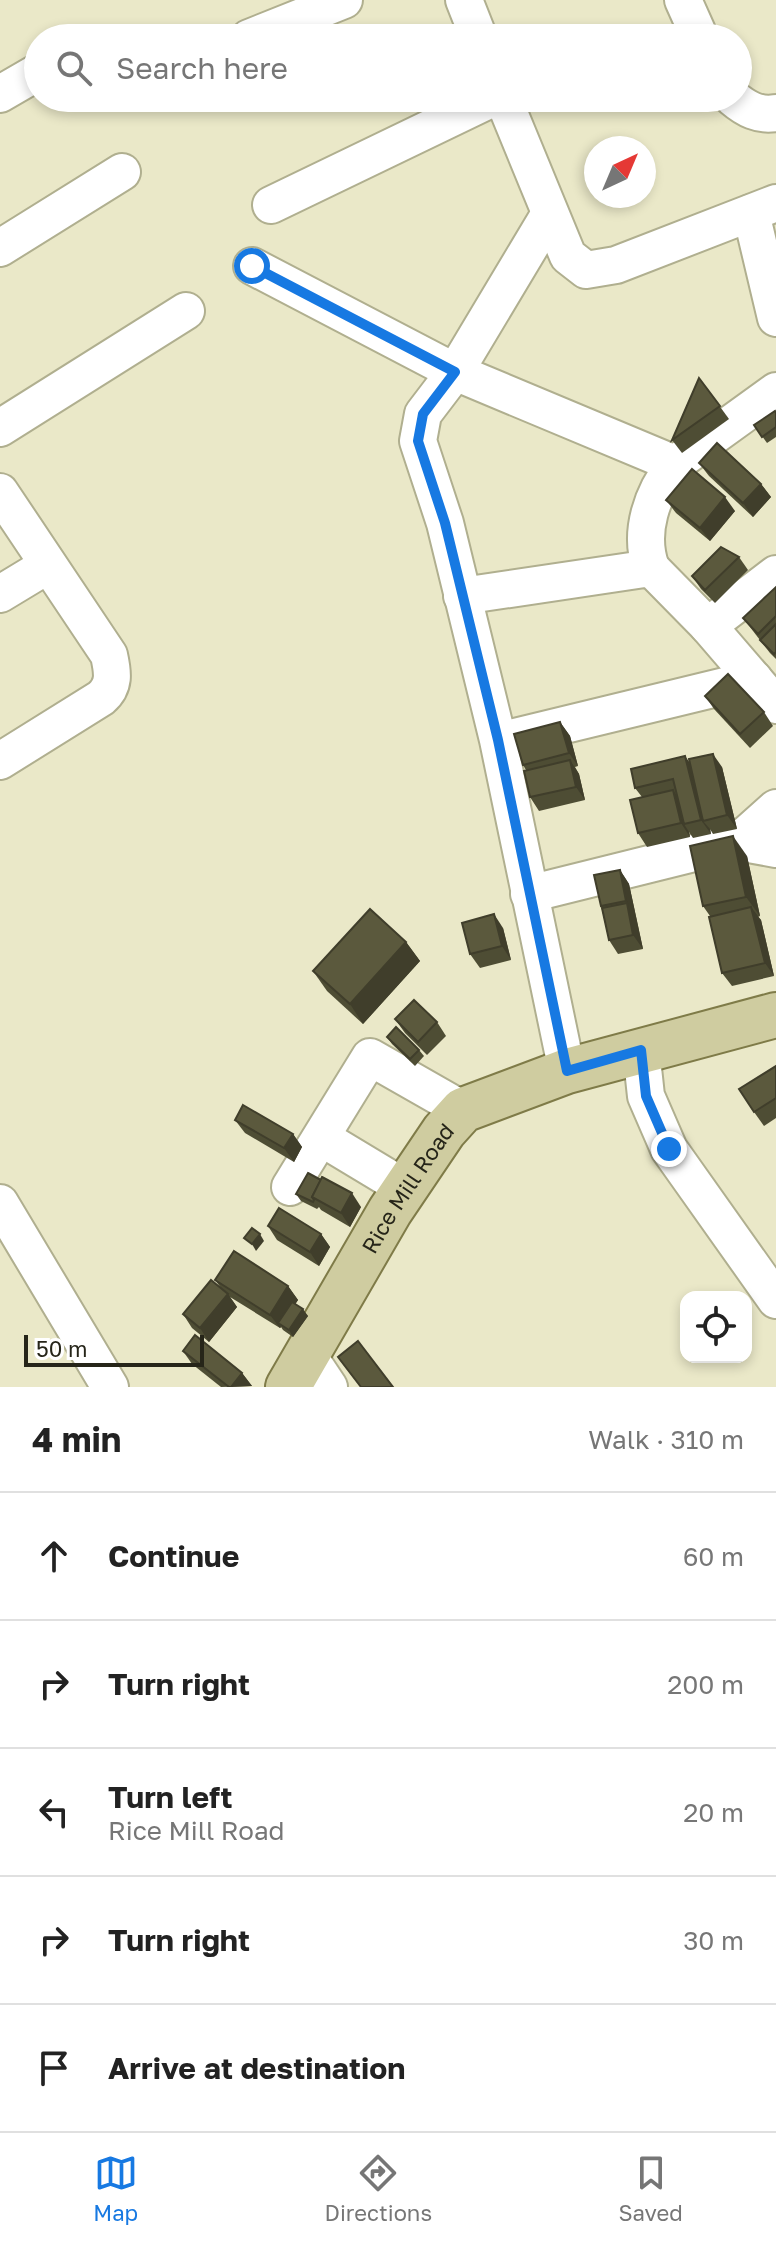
<!DOCTYPE html>
<html lang="en">
<head>
<meta charset="utf-8">
<style>
  :root { --surface:#fff; --page:#f6f6f6; --text:#222; --muted:#767676; --line:#e0e0e0; --accent:#1779e2 }
  body { margin:0; font-family:"Golos Text",sans-serif; background:var(--page); color:var(--text) }
  .controls { position:absolute; right:24px; bottom:24px; display:grid; overflow:hidden; border-radius:16px; box-shadow:0 4px 12px #0003 }
  .controls button { width:72px; height:72px; display:grid; place-items:center; padding:0; border:0; border-bottom:2px solid var(--line); background:var(--surface); color:var(--text); font:40px sans-serif }
  .compass { position:absolute; left:584px; top:136px; width:72px; height:72px; border-radius:50%; background:var(--surface); box-shadow:0 4px 12px #0003; rotate:44deg }
  .scale { position:absolute; left:24px; bottom:20px; width:180px; box-sizing:border-box; padding-left:8px; border:4px solid #262519; border-top:0; font-size:22px; line-height:28px; white-space:nowrap; color:#262519; -webkit-text-stroke:6px #fff; paint-order:stroke }
  .stop { position:absolute; width:24px; height:24px; margin:-18px; border:6px solid #1779e2; border-radius:50%; background:#fff }
  .stop.end { background:#1779e2; border-color:#fff; box-shadow:0 2px 8px #0008 }
  .list { margin:0; padding:0; list-style:none }
  h2 { display:flex; justify-content:space-between; align-items:center; height:104px; margin:0; padding:0 32px; font-size:34px }
  h2 small { font-size:26px; font-weight:400; color:var(--muted) }
  .list li { display:grid; grid-template-columns:52px 1fr auto; gap:24px; align-items:center; box-sizing:border-box; height:128px; padding:0 32px; border-top:2px solid var(--line) }
  .list b { display:block; font-size:30px; white-space:nowrap }
  .list p { margin:0; font-size:26px; white-space:nowrap; color:var(--muted) }
  .list em { font-size:26px; font-style:normal; color:var(--muted) }
  .icon { flex:none; width:44px; height:44px; fill:none; stroke:currentColor; stroke-width:2; stroke-linecap:round; stroke-linejoin:round }
  .map { position:relative; flex:none; width:776px; height:1387px; overflow:hidden }
  .search { position:absolute; background:var(--surface); box-shadow:0 4px 12px #0003; left:24px; right:24px; top:24px; height:88px; display:flex; align-items:center; gap:20px; box-sizing:border-box; padding:0 28px; border-radius:44px; color:var(--muted); font-size:30px }
  .sheet { height:744px; background:var(--surface) }
  nav { display:flex; justify-content:space-around; align-items:center; box-sizing:border-box; height:112px; border-top:2px solid var(--line); background:var(--surface); font-size:22px; color:var(--muted) }
  nav a { display:grid; justify-items:center; gap:4px }
  nav .on { color:var(--accent) }
  .map>svg:first-child { display:block }
  .lines { fill:none; stroke-linecap:round; stroke-linejoin:round }
  .minor-casing { stroke:#b0af8f; stroke-width:40 }
  .major-casing { stroke:#7f7b48; stroke-width:48 }
  .minor { stroke:#fff; stroke-width:36 }
  .major { stroke:#cfcca0; stroke-width:44 }
  .wall { fill:#4e4d34 }
  .shaded-wall { fill:#403e2b }
  .building { fill:#5b593d; stroke:#403e2b; stroke-width:2 }
  .route { stroke:#1779e2; stroke-width:10 }
  .labels { text-anchor:middle; dominant-baseline:central; stroke-width:8; stroke-linejoin:round; paint-order:stroke }
  .street-label { font-size:22px; fill:#262519; stroke:#fff }
</style>
</head>
<body>
<div class="map">
<svg width="776" height="1387" viewBox="0 0 776 1387">
  <rect width="100%" height="100%" fill="#eae8c8"/>
  <g class="lines">
    <defs>
      <g id="minor">
        <polyline points="464,0 479,38"/>
        <polyline points="683,0 700,38"/>
        <polyline points="249,38 344,0"/>
        <polyline points="0,94 38,72"/>
        <polyline points="503,98 568,256 586,270 616,265 776,203"/>
        <path d="M733,98C746,109 759,116 776,113"/>
        <polyline points="271,205 493,98"/>
        <polyline points="751,213 776,318"/>
        <polyline points="549,215 455,372 423,414 418,441 445,523 498,740 567,1071"/>
        <polyline points="0,248 122,172"/>
        <polyline points="252,266 455,372 675,464"/>
        <polyline points="0,428 186,311"/>
        <path d="M0,492L109,655C113,673 115,686 101,698L0,761"/>
        <path d="M651,568C638,532 652,493 675,464L776,391"/>
        <polyline points="0,594 48,565"/>
        <polyline points="462,596 651,568 708,626 776,705"/>
        <polyline points="708,626 776,574"/>
        <polyline points="515,737 754,679"/>
        <polyline points="738,842 776,849"/>
        <polyline points="529,894 738,842 776,808"/>
        <polyline points="641,1050 646,1096 669,1149 776,1300"/>
        <polyline points="322,1138 405,1188"/>
        <polyline points="290,1187 370,1057 463,1110"/>
        <polyline points="0,1203 110,1387"/>
        <polyline points="307,1354 329,1387"/>
      </g>
      <g id="major">
        <path id="s1" d="M288,1387L390,1211L444,1131L463,1110L567,1071L776,1015"/>
      </g>
    </defs>
    <use href="#minor" class="minor-casing"/>
    <use href="#major" class="major-casing"/>
    <use href="#minor" class="minor"/>
    <use href="#major" class="major"/>
  </g>
  <g class="wall">
    <polygon points="699,378 729,419 682,453 672,440"/>
    <polygon points="776,413 776,437 767,443 754,425"/>
    <polygon points="699,463 761,484 771,497 753,517 709,476"/>
    <polygon points="666,500 735,511 710,541 676,513"/>
    <polygon points="739,557 748,570 715,603 701,589 692,576"/>
    <polygon points="776,587 776,659 770,653 743,618"/>
    <polygon points="705,696 764,712 773,726 750,748 714,709"/>
    <polygon points="560,722 570,736 578,766 575,767 579,774 585,800 539,811 530,797 526,770 523,765"/>
    <polygon points="690,762 722,767 737,829 713,834 710,829 711,834 693,838 689,832 690,837 647,847 638,833 642,797 635,788"/>
    <polygon points="747,856 760,916 758,917 761,920 774,976 732,986 722,973 710,916 703,906"/>
    <polygon points="620,870 629,884 643,949 618,954 609,940 601,906"/>
    <polygon points="503,928 511,960 480,968 470,954"/>
    <polygon points="406,942 420,961 363,1024 327,991 313,971"/>
    <polygon points="395,1019 437,1022 446,1036 427,1055 405,1033"/>
    <polygon points="387,1037 419,1050 424,1056 415,1066 392,1044"/>
    <polygon points="776,1066 776,1118 764,1126 754,1112"/>
    <polygon points="235,1120 293,1134 302,1147 294,1162 245,1133"/>
    <polygon points="296,1194 361,1207 350,1227 321,1210 319,1207 317,1209 301,1201"/>
    <polygon points="268,1226 321,1234 330,1247 319,1266 277,1240"/>
    <polygon points="215,1280 288,1286 298,1300 295,1304 308,1316 293,1337 283,1330 281,1327 280,1328 230,1297 237,1307 209,1342 192,1328 183,1314 221,1288"/>
    <polygon points="183,1351 242,1373 252,1386 221,1387 192,1364"/>
  </g>
  <g class="shaded-wall">
    <polygon points="761,484 771,497 753,517 743,503"/>
    <polygon points="725,497 735,511 710,541 700,528"/>
    <polygon points="560,722 570,736 578,766 569,753"/>
    <polygon points="713,754 722,767 737,829 727,815"/>
    <polygon points="685,756 695,770 703,821 710,829 711,834 701,820"/>
    <polygon points="570,760 579,774 585,800 576,787"/>
    <polygon points="673,790 682,803 684,824 689,832 690,837 681,823"/>
    <polygon points="733,836 747,856 760,916 746,897"/>
    <polygon points="620,870 629,884 643,949 633,935"/>
    <polygon points="751,907 761,920 774,976 765,963"/>
    <polygon points="494,914 503,928 511,960 502,946"/>
    <polygon points="406,942 420,961 363,1024 350,1004"/>
    <polygon points="293,1134 302,1147 294,1162 284,1148"/>
    <polygon points="352,1193 361,1207 350,1227 341,1213"/>
    <polygon points="260,1234 264,1241 256,1251 252,1244"/>
    <polygon points="321,1234 330,1247 319,1266 310,1252"/>
    <polygon points="288,1286 298,1300 282,1325 278,1323 281,1327 280,1328 270,1315"/>
    <polygon points="228,1294 237,1307 209,1342 200,1328"/>
    <polygon points="303,1309 308,1316 293,1337 289,1330"/>
    <polygon points="242,1373 252,1386 231,1387"/>
  </g>
  <g class="building">
    <polygon points="699,378 720,406 672,440"/>
    <polygon points="775,411 776,413 776,427 762,437 754,425"/>
    <polygon points="717,443 761,484 743,503 699,463"/>
    <polygon points="692,469 725,497 700,528 666,500"/>
    <polygon points="721,547 739,557 705,590 692,576"/>
    <polygon points="776,587 776,616 758,634 743,618"/>
    <polygon points="776,624 776,652 774,654 760,640"/>
    <polygon points="728,674 764,712 740,734 705,696"/>
    <polygon points="560,722 569,753 523,765 514,734"/>
    <polygon points="713,754 727,815 703,821 689,759"/>
    <polygon points="685,756 701,820 684,824 673,779 635,788 631,769"/>
    <polygon points="570,760 576,787 530,797 524,771"/>
    <polygon points="673,790 681,823 638,833 630,800"/>
    <polygon points="733,836 746,897 703,906 690,846"/>
    <polygon points="620,870 626,901 601,906 594,875"/>
    <polygon points="627,903 633,935 609,940 602,908"/>
    <polygon points="751,907 765,963 722,973 709,917"/>
    <polygon points="370,909 406,942 350,1004 313,971"/>
    <polygon points="494,914 502,946 470,954 462,923"/>
    <polygon points="414,1000 437,1022 418,1042 395,1019"/>
    <polygon points="396,1027 419,1050 410,1059 387,1037"/>
    <polygon points="776,1066 776,1098 754,1112 739,1089"/>
    <polygon points="243,1105 293,1134 284,1148 235,1120"/>
    <polygon points="308,1173 321,1180 312,1197 314,1200 313,1202 296,1194"/>
    <polygon points="322,1177 352,1193 341,1213 312,1197"/>
    <polygon points="279,1208 321,1234 310,1252 268,1226"/>
    <polygon points="252,1228 260,1234 252,1244 244,1238"/>
    <polygon points="234,1251 288,1286 270,1315 215,1280"/>
    <polygon points="211,1280 228,1294 200,1328 183,1314"/>
    <polygon points="292,1302 303,1309 289,1330 278,1323"/>
    <polygon points="195,1335 242,1373 231,1387 229,1387 183,1351"/>
    <polygon points="358,1341 393,1387 361,1387 338,1357"/>
  </g>
  <g class="lines">
    <polyline class="route" points="252,266 455,372 423,414 418,441 445,523 498,740 567,1071 641,1050 646,1096 669,1149"/>
  </g>
  <g class="labels">
    <g class="street-label">
      <text stroke="none"><textPath href="#s1" startOffset="232">Rice Mill Road</textPath></text>
    </g>
  </g>
</svg>
<div class="controls">
<button><svg class="icon" aria-label="locate" viewBox="0 0 24 24"><circle cx="12" cy="12" r="6"/><path d="M12 2v4M12 18v4M2 12h4M18 12h4"/></svg></button>
</div>
<svg class="compass" viewBox="-18 -18 36 36"><path d="M0-13l5 13h-10z" fill="#e53935"/><path d="M0 13l5-13h-10z" fill="#767676"/></svg>
<div class="scale">50 m</div>
<div class="stop" style="left:252px;top:266px"></div>
<div class="stop end" style="left:669px;top:1149px"></div>
<div class="search"><svg class="icon" aria-label="search" viewBox="0 0 24 24"><circle cx="10" cy="10" r="6"/><path d="M15 15l6 6"/></svg>Search here</div>
</div>
<section class="sheet">
<h2>4 min<small>Walk · 310 m</small></h2>
<ul class="list">
<li><svg class="icon" aria-label="ahead" viewBox="0 0 24 24"><path d="M12 20V5M6 11l6-6 6 6"/></svg><div><b>Continue</b></div><em>60 m</em></li>
<li><svg class="icon" aria-label="right" viewBox="0 0 24 24"><path d="M7 20v-9h11M14 6l5 5-5 5"/></svg><div><b>Turn right</b></div><em>200 m</em></li>
<li><svg class="icon" aria-label="left" viewBox="0 0 24 24"><path d="M17 20v-9H6M10 6l-5 5 5 5"/></svg><div><b>Turn left</b><p>Rice Mill Road</p></div><em>20 m</em></li>
<li><svg class="icon" aria-label="right" viewBox="0 0 24 24"><path d="M7 20v-9h11M14 6l5 5-5 5"/></svg><div><b>Turn right</b></div><em>30 m</em></li>
<li><svg class="icon" aria-label="arrive" viewBox="0 0 24 24"><path d="M6 21V4h12l-3 4 3 4H6"/></svg><div><b>Arrive at destination</b></div></li>
</ul>
</section>
<nav>
<a class="on"><svg class="icon" aria-label="map" viewBox="0 0 24 24"><path d="M3 6l6-2 6 2 6-2v14l-6 2-6-2-6 2zM9 4v14M15 6v14"/></svg>Map</a>
<a><svg class="icon" aria-label="directions" viewBox="0 0 24 24"><path d="M12 3l9 9-9 9-9-9zM9 14v-3h6M13 9l2 2-2 2"/></svg>Directions</a>
<a><svg class="icon" aria-label="saved" viewBox="0 0 24 24"><path d="M7 4h10v16l-5-4-5 4z"/></svg>Saved</a>
</nav>
</body>
</html>
